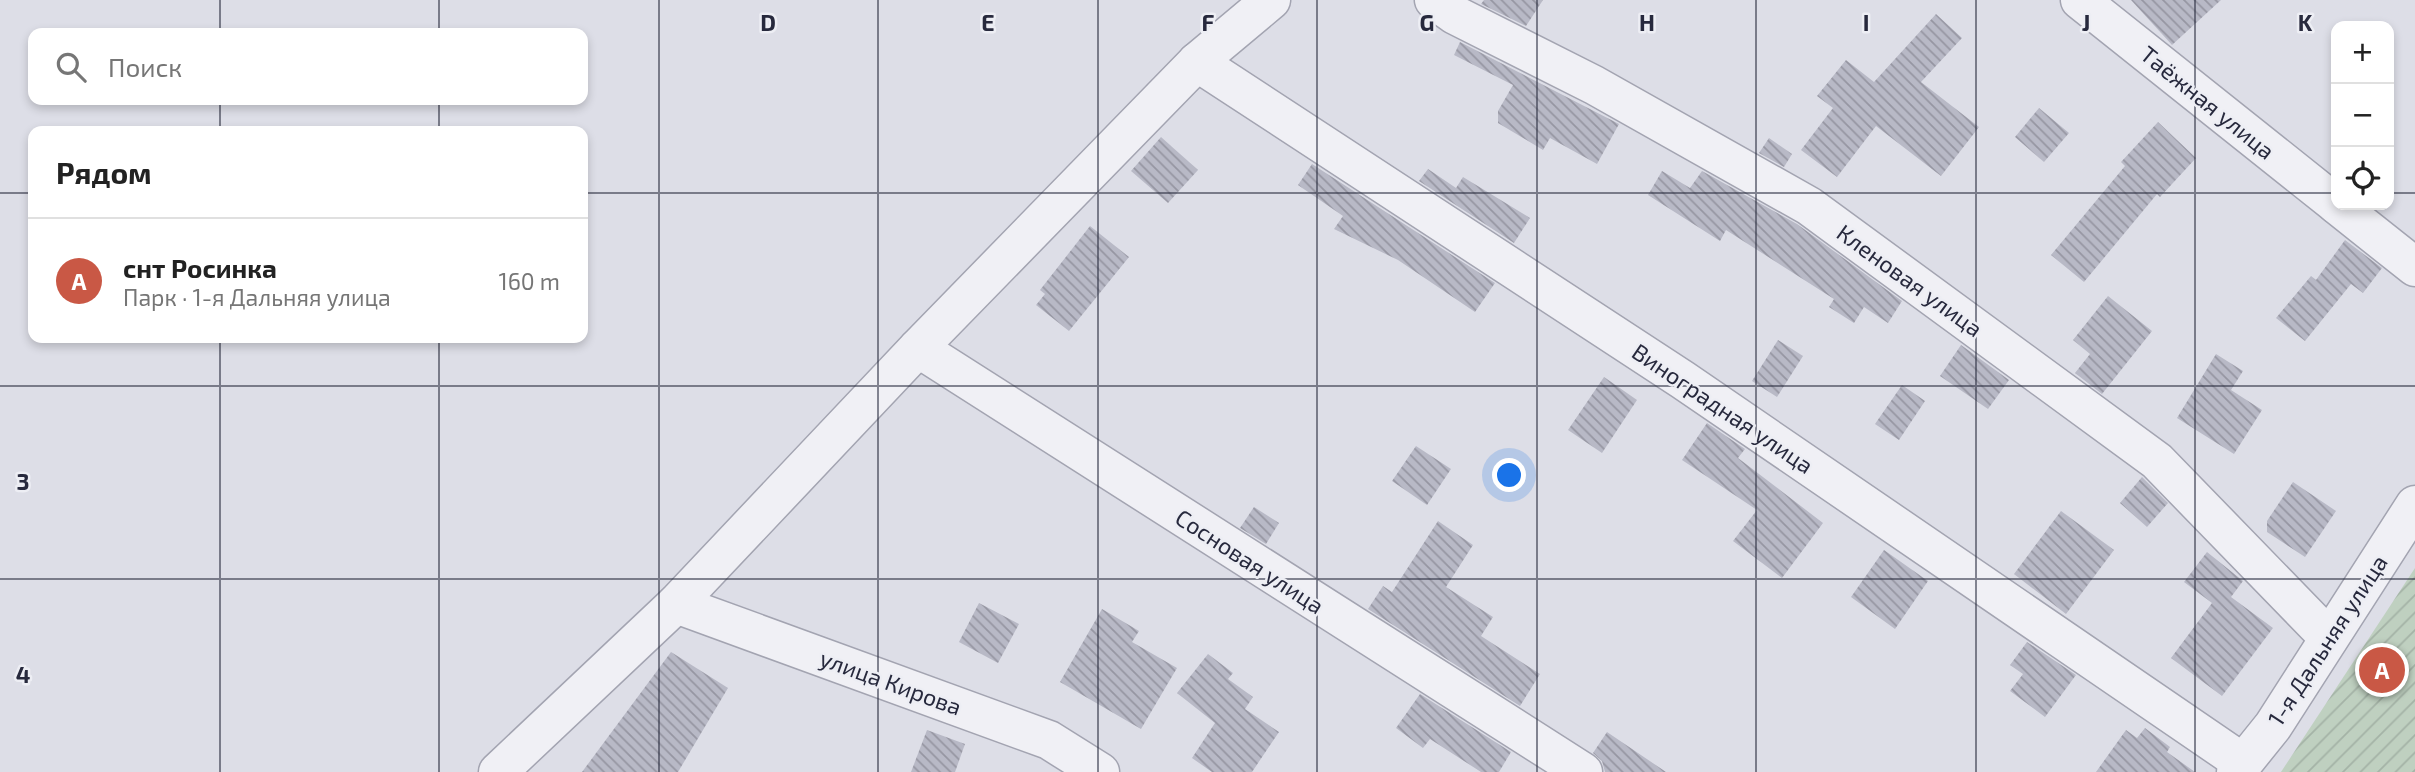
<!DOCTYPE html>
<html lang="ru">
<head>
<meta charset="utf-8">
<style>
  :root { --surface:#fff; --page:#f6f6f6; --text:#222; --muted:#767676; --line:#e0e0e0; --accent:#c95845 }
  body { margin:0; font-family:"Exo 2",sans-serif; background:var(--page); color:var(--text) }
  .controls { position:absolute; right:21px; top:21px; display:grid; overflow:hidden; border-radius:14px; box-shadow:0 4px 10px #0003 }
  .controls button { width:63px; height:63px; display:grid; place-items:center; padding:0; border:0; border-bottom:2px solid var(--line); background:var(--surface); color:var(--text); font:35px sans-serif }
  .you { position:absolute; left:1510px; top:476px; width:24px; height:24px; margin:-18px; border:5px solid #fff; border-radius:50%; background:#1a73e8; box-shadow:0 0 0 10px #1a73e833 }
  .badge { display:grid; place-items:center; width:46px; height:46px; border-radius:50%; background:var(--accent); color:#fff; font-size:23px; font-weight:700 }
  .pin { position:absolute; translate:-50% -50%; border:4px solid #fff; box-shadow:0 2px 7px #0006 }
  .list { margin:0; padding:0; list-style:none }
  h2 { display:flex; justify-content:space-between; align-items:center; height:91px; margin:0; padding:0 28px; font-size:30px }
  h2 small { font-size:23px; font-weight:400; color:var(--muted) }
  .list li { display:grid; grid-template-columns:46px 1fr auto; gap:21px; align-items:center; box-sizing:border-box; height:126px; padding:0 28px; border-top:2px solid var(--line) }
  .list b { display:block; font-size:26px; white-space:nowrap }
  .list p { margin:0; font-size:23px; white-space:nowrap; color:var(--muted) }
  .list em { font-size:23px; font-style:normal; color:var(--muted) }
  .icon { flex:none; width:38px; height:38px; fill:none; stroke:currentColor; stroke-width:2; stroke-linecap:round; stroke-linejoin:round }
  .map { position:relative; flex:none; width:2415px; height:772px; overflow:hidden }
  .search { position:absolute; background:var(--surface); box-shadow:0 4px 10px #0003; left:28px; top:28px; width:560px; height:77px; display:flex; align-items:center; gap:18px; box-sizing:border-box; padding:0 24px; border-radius:14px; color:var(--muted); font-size:26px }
  .panel { position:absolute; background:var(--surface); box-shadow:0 4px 10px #0003; left:28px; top:126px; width:560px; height:217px; border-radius:14px }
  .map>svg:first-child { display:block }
  .garden { fill:url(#garden-furrows) }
  .building { fill:url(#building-back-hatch) }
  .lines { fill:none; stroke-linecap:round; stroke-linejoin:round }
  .minor-casing { stroke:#a3a4b1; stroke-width:41 }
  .minor { stroke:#f0f0f5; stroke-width:38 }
  .grid { fill:none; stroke:#27293d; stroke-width:2; stroke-opacity:0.55 }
  .labels { text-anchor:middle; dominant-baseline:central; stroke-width:5; stroke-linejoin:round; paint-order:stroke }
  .street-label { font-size:23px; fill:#27293d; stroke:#edeef4 }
  .grid-label { font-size:23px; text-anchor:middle; font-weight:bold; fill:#27293d; stroke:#edeef4; stroke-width:5; stroke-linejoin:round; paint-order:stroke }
</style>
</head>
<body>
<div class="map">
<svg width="2415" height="772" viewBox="0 0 2415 772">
  <defs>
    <pattern id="garden-furrows" width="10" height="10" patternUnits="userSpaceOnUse" patternTransform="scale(1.75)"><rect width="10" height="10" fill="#bfd0c0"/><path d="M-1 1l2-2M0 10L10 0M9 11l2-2" fill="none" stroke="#a4b3a6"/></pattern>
    <pattern id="building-back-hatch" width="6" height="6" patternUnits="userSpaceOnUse" patternTransform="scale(1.75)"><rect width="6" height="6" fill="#b8b9c6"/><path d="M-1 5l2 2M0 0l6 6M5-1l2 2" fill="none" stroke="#9696a2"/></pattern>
  </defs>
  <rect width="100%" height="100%" fill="#dddee7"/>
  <polygon class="garden" points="2415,568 2415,772 2281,772"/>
  <g class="building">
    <polygon points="1484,0 1543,0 1526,26 1481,4"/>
    <polygon points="2131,0 2221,0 2172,45"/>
    <polygon points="1936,14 1962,38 1921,82 1979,127 1941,176 1876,126 1837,177 1801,150 1833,108 1817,96 1846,60 1874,82"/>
    <polygon points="1460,42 1619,124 1597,164 1550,138 1543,150 1498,123 1498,111 1513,85 1454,55"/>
    <polygon points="2039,108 2069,133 2044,162 2015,137"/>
    <polygon points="2158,122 2196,158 2160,197 2157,194 2084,282 2051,255 2125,166 2121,162"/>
    <polygon points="1161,137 1198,170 1168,203 1131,171"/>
    <polygon points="1769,138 1792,154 1784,167 1759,153"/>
    <polygon points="1312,164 1495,283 1475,312 1398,260 1334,229 1343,216 1298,185"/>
    <polygon points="1428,169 1456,188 1463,177 1530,218 1514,243 1419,181"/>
    <polygon points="1662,171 1690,188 1702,171 1797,224 1902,301 1888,323 1864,307 1854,323 1829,307 1834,299 1726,230 1720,241 1648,195"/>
    <polygon points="1090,226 1129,257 1069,331 1036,305 1045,294 1040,290"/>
    <polygon points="2345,240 2382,268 2363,293 2351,284 2305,341 2276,318 2311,276 2316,280"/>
    <polygon points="2108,296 2152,331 2102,394 2075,373 2090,354 2073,340"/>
    <polygon points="1778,340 1803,356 1777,397 1752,381"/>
    <polygon points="1961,345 2009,380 1988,409 1940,376"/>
    <polygon points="2216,354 2243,371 2231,390 2262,410 2234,454 2177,418"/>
    <polygon points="1604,377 1637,400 1602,453 1568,430"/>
    <polygon points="1902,385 1925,401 1899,440 1875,424"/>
    <polygon points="1707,423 1745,449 1738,458 1823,523 1782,578 1733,541 1757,510 1682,460"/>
    <polygon points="1416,446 1451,469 1427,505 1392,481"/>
    <polygon points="2142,477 2168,503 2147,527 2120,503"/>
    <polygon points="2293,482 2336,511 2305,557 2267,532 2267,521"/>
    <polygon points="1254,507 1279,523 1266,544 1240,528"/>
    <polygon points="2061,511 2114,550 2066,614 2014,574"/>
    <polygon points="1438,521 1473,545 1446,587 1493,617 1481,636 1540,674 1520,706 1368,609 1383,586 1392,592"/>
    <polygon points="1884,550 1928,581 1895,629 1851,597"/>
    <polygon points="2207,552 2243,581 2231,597 2273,628 2222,696 2171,658 2212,603 2184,582"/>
    <polygon points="979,603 1019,624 998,663 959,642"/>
    <polygon points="1102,609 1139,631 1132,642 1177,668 1141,729 1060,682"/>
    <polygon points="2027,642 2076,675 2045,717 2010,691 2023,674 2010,665"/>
    <polygon points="671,652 728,688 678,772 582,772"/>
    <polygon points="1208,654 1233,673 1228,679 1253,697 1245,709 1279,732 1252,772 1212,772 1192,758 1215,723 1177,693"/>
    <polygon points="1420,694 1511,752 1499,772 1481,772 1430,739 1423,748 1396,728"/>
    <polygon points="2145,728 2170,747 2167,752 2195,772 2096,772 2126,730 2137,738"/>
    <polygon points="927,730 965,744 955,772 911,772"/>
    <polygon points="1607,732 1666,772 1605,772 1602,761 1593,753"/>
  </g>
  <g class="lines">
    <defs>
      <g id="minor">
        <polyline points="1434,0 1455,15 1594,85 1809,206 2157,461 2329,638"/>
        <polyline points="2080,0 2336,204"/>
        <polyline points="1197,62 1683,380 2243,763"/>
        <polyline points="2337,205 2415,267"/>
        <polyline points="918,348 1583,772"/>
        <polyline points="676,604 1049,740 1100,772"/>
        <polyline points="498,772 676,604 918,348 1197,62 1271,0"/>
        <polyline points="2236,772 2273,726 2415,505"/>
      </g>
    </defs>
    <use href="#minor" class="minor-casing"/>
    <use href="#minor" class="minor"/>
  </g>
  <path class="grid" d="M220,0V33M439,0V33M659,0V772M878,0V772M1098,0V772M1317,0V772M1537,0V772M1756,0V772M1976,0V772M2195,0V772M220,100V131M439,100V131M0,193H33M583,193H2336M2389,193H2415M220,338V772M439,338V772M0,386H2415M0,579H2415"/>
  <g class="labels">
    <g class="street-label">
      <text transform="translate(2208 102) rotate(39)">Таёжная улица</text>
      <text transform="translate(1910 280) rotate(36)">Кленовая улица</text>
      <text transform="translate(1723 408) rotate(34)">Виноградная улица</text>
      <text transform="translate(1250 561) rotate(33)">Сосновая улица</text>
      <text transform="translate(2327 640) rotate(-57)">1-я Дальняя улица</text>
      <text transform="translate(891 682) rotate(20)">улица Кирова</text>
    </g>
  </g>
  <g class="grid-label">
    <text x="768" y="31">D</text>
    <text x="988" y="31">E</text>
    <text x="1208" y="31">F</text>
    <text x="1427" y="31">G</text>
    <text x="1647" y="31">H</text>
    <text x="1866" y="31">I</text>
    <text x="2086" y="31">J</text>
    <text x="2305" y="31">K</text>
    <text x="23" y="490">3</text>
    <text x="23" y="683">4</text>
  </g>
</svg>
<div class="controls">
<button>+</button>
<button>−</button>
<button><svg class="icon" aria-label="locate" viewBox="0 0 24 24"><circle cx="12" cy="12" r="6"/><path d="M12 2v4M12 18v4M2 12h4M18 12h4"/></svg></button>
</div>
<div class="you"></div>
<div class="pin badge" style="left:2382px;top:670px">A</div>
<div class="search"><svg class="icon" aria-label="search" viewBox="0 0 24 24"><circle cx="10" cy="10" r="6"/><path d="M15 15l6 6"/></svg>Поиск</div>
<section class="panel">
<h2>Рядом<small></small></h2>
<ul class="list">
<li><span class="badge">A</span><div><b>снт Росинка</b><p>Парк · 1-я Дальняя улица</p></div><em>160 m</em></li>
</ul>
</section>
</div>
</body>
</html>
